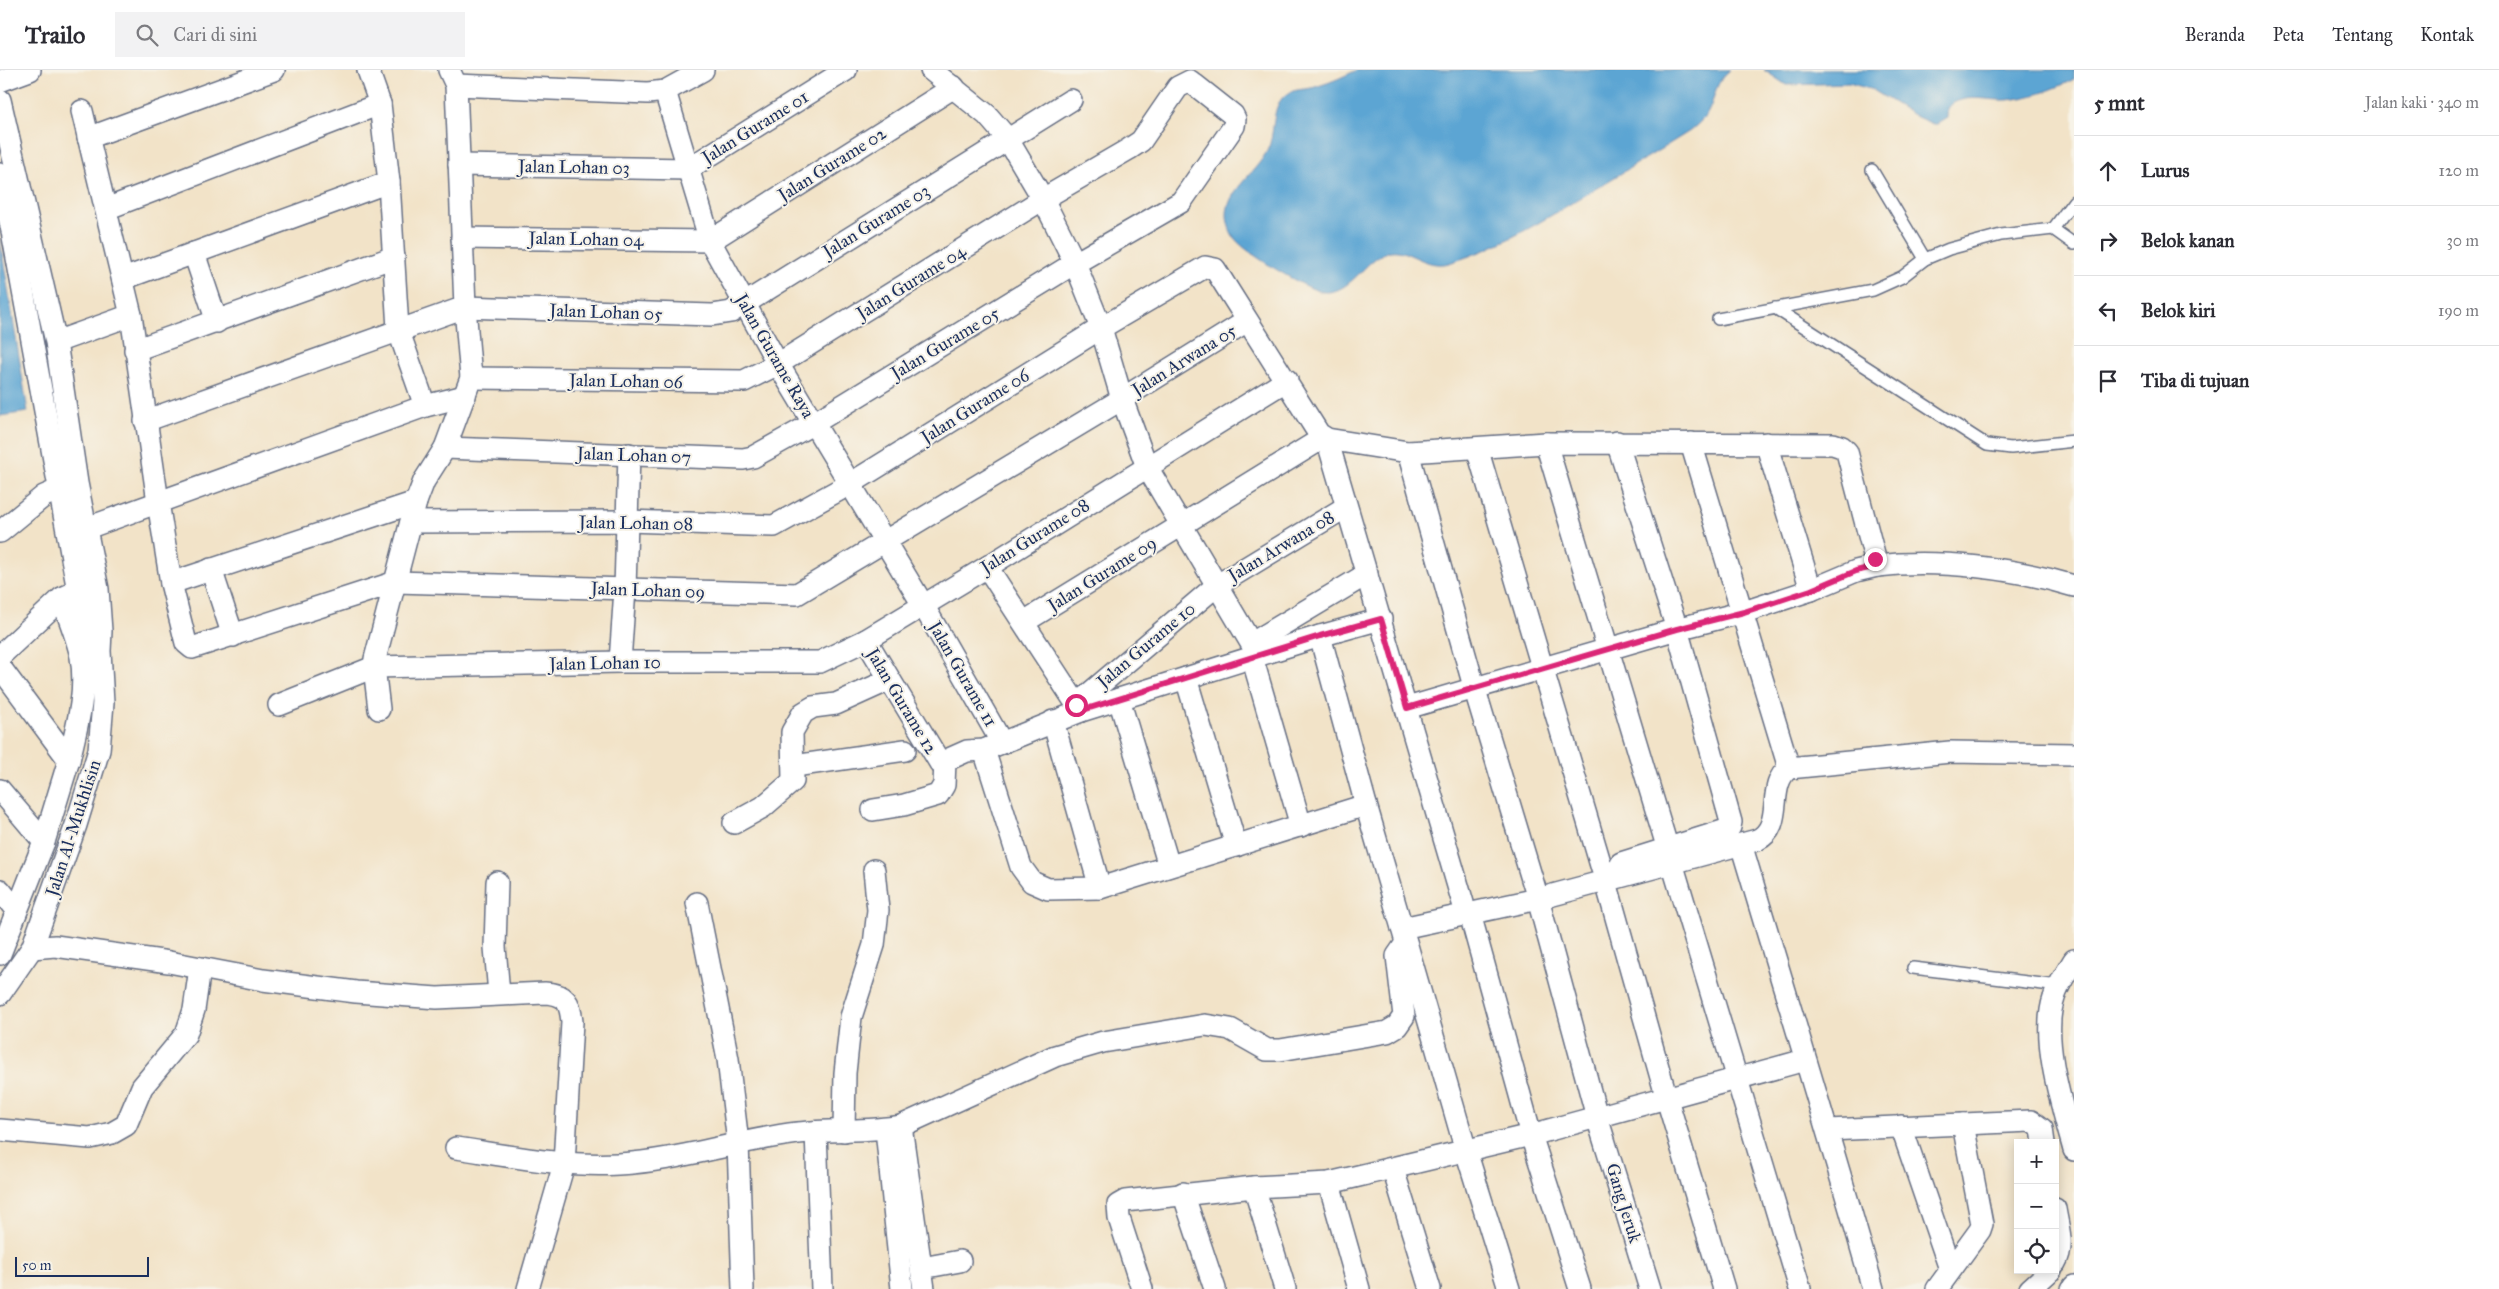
<!DOCTYPE html>
<html lang="id">
<head>
<meta charset="utf-8">
<style>
  :root { --surface:#fff; --page:#f2f2f3; --text:#2b2b33; --muted:#7c7c81; --line:#e1e1e2 }
  body { margin:0; font-family:"IM FELL Great Primer",serif; background:var(--page); color:var(--text) }
  .controls { position:absolute; right:15px; bottom:15px; display:grid; overflow:hidden; border-radius:0px; box-shadow:0 2px 12px #0003 }
  .controls button { width:45px; height:45px; display:grid; place-items:center; padding:0; border:0; border-bottom:1px solid var(--line); background:var(--surface); color:var(--text); font:25px sans-serif }
  .scale { position:absolute; left:15px; bottom:12px; width:134px; box-sizing:border-box; padding-left:5px; border:2px solid #1b2f5e; border-top:0; font-size:14px; line-height:18px; white-space:nowrap; color:#1b2f5e; -webkit-text-stroke:4px #f7f3e8; paint-order:stroke }
  .stop { position:absolute; width:15px; height:15px; margin:-11px; border:4px solid #db2777; border-radius:50%; background:#fff }
  .stop.end { background:#db2777; border-color:#fff; box-shadow:0 1px 5px #0008 }
  .list { margin:0; padding:0; list-style:none }
  h2 { display:flex; justify-content:space-between; align-items:center; height:65px; margin:0; padding:0 20px; font-size:21px }
  h2 small { font-size:16px; font-weight:400; color:var(--muted) }
  .list li { display:grid; grid-template-columns:32px 1fr auto; gap:15px; align-items:center; box-sizing:border-box; height:70px; padding:0 20px; border-top:1px solid var(--line) }
  .list b { display:block; font-size:19px; white-space:nowrap }
  .list em { font-size:16px; font-style:normal; color:var(--muted) }
  .icon { flex:none; width:28px; height:28px; fill:none; stroke:currentColor; stroke-width:2; stroke-linecap:round; stroke-linejoin:round }
  .map { position:relative; flex:none; width:2074px; height:1219px; overflow:hidden }
  header { display:flex; align-items:center; gap:30px; box-sizing:border-box; height:70px; padding:0 25px; background:var(--surface); border-bottom:1px solid var(--line) }
  header strong { font-size:24px }
  nav { display:flex; gap:28px; margin-inline-start:auto; font-size:18px }
  .search { width:350px; height:45px; background:var(--page); display:flex; align-items:center; gap:12px; box-sizing:border-box; padding:0 18px; border-radius:0px; color:var(--muted); font-size:19px }
  main { display:flex }
  aside { flex:1; background:var(--surface) }
  .map>svg:first-child { display:block }
  .water { fill:#5ca5d3; stroke:#3c6a98 }
  .lines { fill:none; stroke-linecap:round; stroke-linejoin:round }
  .service-casing { stroke:#666e83; stroke-width:14 }
  .minor-casing { stroke:#666e83; stroke-width:24 }
  .service { stroke:#fff; stroke-width:11 }
  .minor { stroke:#fff; stroke-width:21 }
  .route { stroke:#db2777; stroke-width:6 }
  .labels { text-anchor:middle; dominant-baseline:central; stroke-width:4; stroke-linejoin:round; paint-order:stroke }
  .street-label { font-size:18px; fill:#1b2f5e; stroke:#f7f3e8 }
</style>
</head>
<body>
<header>
<strong>Trailo</strong>
<div class="search"><svg class="icon" aria-label="search" viewBox="0 0 24 24"><circle cx="10" cy="10" r="6"/><path d="M15 15l6 6"/></svg>Cari di sini</div>
<nav><a>Beranda</a><a>Peta</a><a>Tentang</a><a>Kontak</a></nav>
</header>
<main>
<div class="map">
<svg width="2074" height="1219" viewBox="0 0 2074 1219">
  <rect width="100%" height="100%" fill="#f7f3e8"/>
  <filter id="ink" filterUnits="userSpaceOnUse"><feTurbulence type="fractalNoise" baseFrequency=".02" numOctaves="2"/><feDisplacementMap in="SourceGraphic" scale="10" xChannelSelector="R" yChannelSelector="G"/><feConvolveMatrix kernelMatrix="1 2 1 2 8 2 1 2 1" color-interpolation-filters="sRGB"/></filter>
  <filter id="wash" filterUnits="userSpaceOnUse"><feTurbulence type="fractalNoise" baseFrequency=".0096" numOctaves="4" result="noise"/><feDisplacementMap in="SourceGraphic" scale="20" xChannelSelector="R" yChannelSelector="G"/><feGaussianBlur stdDeviation="1.12" result="paint"/><feColorMatrix in="noise" values="0 0 0 0 0 0 0 0 0 0 0 0 0 0 0 0 0 1.4 0 .05"/><feComposite in="paint" operator="in"/></filter>
  <g filter="url(#wash)">
    <rect width="100%" height="100%" fill="#f2e3c8"/>
    <g class="water">
      <path d="M1357,0H1730C1713,14 1716,28 1707,44C1702,51 1696,56 1690,61C1655,83 1620,104 1585,125C1541,152 1499,178 1449,193C1424,200 1406,175 1387,182C1364,190 1351,224 1324,222C1308,221 1245,182 1236,170C1229,162 1225,147 1228,137C1234,115 1257,101 1267,81C1276,64 1270,41 1283,27C1293,17 1306,21 1318,16C1332,12 1344,6 1357,0Z"/>
      <path d="M1764,0H2074V9C2054,20 2029,28 2007,30C1987,31 1963,22 1947,38V48L1937,54H1933L1917,47L1873,20L1849,13L1786,15Z"/>
      <polygon points="0,170 28,342 0,346"/>
    </g>
  </g>
  <g filter="url(#ink)">
    <g class="lines">
      <defs>
        <g id="service">
          <polyline points="1872,100 1925,189"/>
          <polyline points="2053,159 2074,131"/>
          <polyline points="1775,238 1987,375 2011,378 2074,371"/>
          <polyline points="1718,249 1873,220 1902,207 1925,189 1949,179 2001,165 2053,159 2074,174"/>
          <polyline points="1913,898 2059,916"/>
        </g>
        <g id="minor">
          <polyline points="368,0 380,34 389,112 398,259 425,336"/>
          <polyline points="931,0 987,45 1007,68 1043,129 1075,193 1101,258 1122,329 1147,397 1258,585"/>
          <polyline points="0,11 30,0"/>
          <polyline points="456,15 648,23 665,21 703,0"/>
          <polyline points="665,21 710,171 778,294 923,535 1002,673"/>
          <polyline points="0,30 56,272 77,413 98,519 101,561 100,581 103,633 99,680 76,755 32,878 0,924"/>
          <polyline points="82,41 131,245 158,432 171,513 186,573 192,578 396,512 797,524 1112,335 1247,251"/>
          <polyline points="88,68 274,0"/>
          <polyline points="459,95 688,99 846,0"/>
          <polyline points="0,104 12,161 78,521 88,558 97,576"/>
          <polyline points="106,139 380,34"/>
          <polyline points="462,168 710,171 954,17"/>
          <polyline points="194,183 217,252"/>
          <polyline points="123,209 389,112"/>
          <polyline points="56,272 131,245"/>
          <polyline points="135,280 394,187"/>
          <polyline points="145,351 465,237 712,245 731,242 1071,30"/>
          <polyline points="1327,369 1463,833"/>
          <polyline points="1617,372 1677,559 1731,752 1730,757 1723,761 1621,793"/>
          <polyline points="1546,373 1800,1219"/>
          <polyline points="1766,373 1811,520"/>
          <polyline points="445,378 743,389 753,387 814,353 1065,199 1181,132 1234,56 1235,49 1233,45 1190,11 1178,17 1141,71 1129,79 1043,129 778,294 744,311 471,308"/>
          <polyline points="1477,378 1602,799"/>
          <polyline points="1408,382 1475,620 1538,829 1597,1047 1650,1219"/>
          <polyline points="411,452 627,451 774,456 850,414 1101,258 1205,197 1215,199 1319,364 1327,369 1408,382 1546,373 1833,374 1842,377 1847,382 1877,496 1856,501 1811,520 1744,542 1677,559 1407,638"/>
          <polyline points="87,458 425,336 465,326"/>
          <polyline points="0,462 44,426 72,414"/>
          <path d="M1877,496C1939,489 2014,498 2074,516"/>
          <polyline points="987,497 1081,641"/>
          <polyline points="211,499 233,566"/>
          <polyline points="171,513 416,432"/>
          <path d="M62,528C68,547 77,567 81,587C87,622 77,656 69,690"/>
          <polyline points="1024,552 1323,368"/>
          <polyline points="1320,566 1366,735 1402,858"/>
          <polyline points="866,570 940,693 967,681 984,680 1081,641 1320,566 1381,549"/>
          <polyline points="1252,573 1367,504"/>
          <polyline points="0,586 62,528 73,523"/>
          <polyline points="1252,587 1301,756"/>
          <polyline points="620,592 625,519 629,384"/>
          <polyline points="0,597 69,690 44,772 0,884"/>
          <polyline points="1186,608 1236,776"/>
          <polyline points="1119,629 1169,796"/>
          <polyline points="279,635 374,597 620,592 820,592 866,570 987,497 1287,310"/>
          <polyline points="1076,635 1216,516 1346,437"/>
          <polyline points="379,639 374,597 375,589 416,432 424,411 445,378 471,308 465,237 456,15 449,0"/>
          <polyline points="1053,651 1100,818"/>
          <polyline points="984,680 1021,797 1032,812 1048,819 1100,818 1366,735"/>
          <polyline points="794,696 905,680"/>
          <polyline points="1789,698 1950,682 2074,684"/>
          <polyline points="0,720 44,772"/>
          <polyline points="873,740 904,735 938,725 944,715 945,691"/>
          <polyline points="734,753 763,737 793,711 792,662 803,643 813,637 836,634 889,610"/>
          <path d="M1741,774C1785,922 1831,1070 1873,1219"/>
          <polyline points="497,812 495,877 499,924"/>
          <polyline points="1606,812 1667,1029 1724,1219"/>
          <polyline points="0,820 16,840"/>
          <polyline points="697,833 728,989 738,1073 743,1219"/>
          <polyline points="1470,844 1531,1065 1580,1219"/>
          <path d="M32,878L55,876L169,892L263,910L356,922L437,928L545,923C566,924 570,932 572,952L564,1094L528,1219"/>
          <path d="M2074,890C2067,902 2058,914 2054,928C2040,969 2063,1039 2074,1080"/>
          <polyline points="901,1056 1055,986 1103,972 1205,955 1230,959 1267,980 1280,980 1387,962 1397,956 1404,946 1397,886 1406,873"/>
          <polyline points="1901,1056 1950,1199"/>
          <polyline points="886,1059 902,1219"/>
          <polyline points="0,1060 90,1068 112,1063 126,1055 142,1017 186,964 194,940 200,898"/>
          <polyline points="1828,1060 2031,1051 2042,1059 2044,1073"/>
          <polyline points="844,1061 845,1003 851,947 874,875 878,840 874,800"/>
          <polyline points="816,1062 822,1219"/>
          <path d="M456,1078C510,1086 563,1097 618,1094C679,1091 738,1070 798,1063C832,1059 867,1062 901,1056L924,1219"/>
          <polyline points="1393,1099 1430,1219"/>
          <polyline points="1329,1113 1359,1219"/>
          <polyline points="1254,1117 1285,1219"/>
          <polyline points="1183,1123 1215,1219"/>
          <path d="M2055,1139C2058,1158 2065,1176 2055,1193"/>
          <polyline points="922,1198 960,1191"/>
          <polyline points="1142,1219 1119,1148 1118,1135 1125,1131 1254,1117 1329,1113 1531,1065 1805,990"/>
          <path d="M1509,1219L1466,1081L1402,858L1538,829L1757,770C1786,756 1765,716 1789,698L1691,373"/>
          <polyline points="1937,1219 1980,1160 1982,1154 1963,1054"/>
          <polyline points="2030,1219 2051,1200"/>
          <polyline points="2072,1219 2074,1216"/>
        </g>
      </defs>
      <use href="#service" class="service-casing"/>
      <use href="#minor" class="minor-casing"/>
      <use href="#service" class="service"/>
      <use href="#minor" class="minor"/>
    </g>
  </g>
  <g class="lines" filter="url(#ink)">
    <polyline class="route" points="1076,635 1080,641 1320,566 1381,549 1407,638 1677,559 1744,542 1811,520 1856,501 1877,496 1875,489"/>
  </g>
  <g class="labels">
    <g class="street-label">
      <text transform="translate(755 57) rotate(-32)">Jalan Gurame 01</text>
      <text transform="translate(832 94) rotate(-32)">Jalan Gurame 02</text>
      <text transform="translate(574 97) rotate(1)">Jalan Lohan 03</text>
      <text transform="translate(876 151) rotate(-32)">Jalan Gurame 03</text>
      <text transform="translate(586 169) rotate(1)">Jalan Lohan 04</text>
      <text transform="translate(911 212) rotate(-32)">Jalan Gurame 04</text>
      <text transform="translate(606 242) rotate(2)">Jalan Lohan 05</text>
      <text transform="translate(945 273) rotate(-31)">Jalan Gurame 05</text>
      <text transform="translate(775 286) rotate(60)">Jalan Gurame Raya</text>
      <text transform="translate(1184 290) rotate(-32)">Jalan Arwana 05</text>
      <text transform="translate(626 311) rotate(1)">Jalan Lohan 06</text>
      <text transform="translate(975 336) rotate(-32)">Jalan Gurame 06</text>
      <text transform="translate(634 385) rotate(2)">Jalan Lohan 07</text>
      <text transform="translate(636 453) rotate(1)">Jalan Lohan 08</text>
      <text transform="translate(1035 466) rotate(-32)">Jalan Gurame 08</text>
      <text transform="translate(1281 476) rotate(-31)">Jalan Arwana 08</text>
      <text transform="translate(1102 504) rotate(-32)">Jalan Gurame 09</text>
      <text transform="translate(648 520) rotate(2)">Jalan Lohan 09</text>
      <text transform="translate(1146 575) rotate(-40)">Jalan Gurame 10</text>
      <text transform="translate(605 593) rotate(-1)">Jalan Lohan 10</text>
      <text transform="translate(963 604) rotate(60)">Jalan Gurame 11</text>
      <text transform="translate(902 631) rotate(59)">Jalan Gurame 12</text>
      <text transform="translate(73 758) rotate(-72)">Jalan Al-Mukhlisin</text>
      <text transform="translate(1624 1133) rotate(73)">Gang Jeruk</text>
    </g>
  </g>
</svg>
<div class="controls">
<button>+</button>
<button>−</button>
<button><svg class="icon" aria-label="locate" viewBox="0 0 24 24"><circle cx="12" cy="12" r="6"/><path d="M12 2v4M12 18v4M2 12h4M18 12h4"/></svg></button>
</div>
<div class="scale">50 m</div>
<div class="stop" style="left:1076px;top:635px"></div>
<div class="stop end" style="left:1875px;top:489px"></div>
</div>
<aside>
<h2>5 mnt<small>Jalan kaki · 340 m</small></h2>
<ul class="list">
<li><svg class="icon" aria-label="ahead" viewBox="0 0 24 24"><path d="M12 20V5M6 11l6-6 6 6"/></svg><div><b>Lurus</b></div><em>120 m</em></li>
<li><svg class="icon" aria-label="right" viewBox="0 0 24 24"><path d="M7 20v-9h11M14 6l5 5-5 5"/></svg><div><b>Belok kanan</b></div><em>30 m</em></li>
<li><svg class="icon" aria-label="left" viewBox="0 0 24 24"><path d="M17 20v-9H6M10 6l-5 5 5 5"/></svg><div><b>Belok kiri</b></div><em>190 m</em></li>
<li><svg class="icon" aria-label="arrive" viewBox="0 0 24 24"><path d="M6 21V4h12l-3 4 3 4H6"/></svg><div><b>Tiba di tujuan</b></div></li>
</ul>
</aside>
</main>
</body>
</html>
